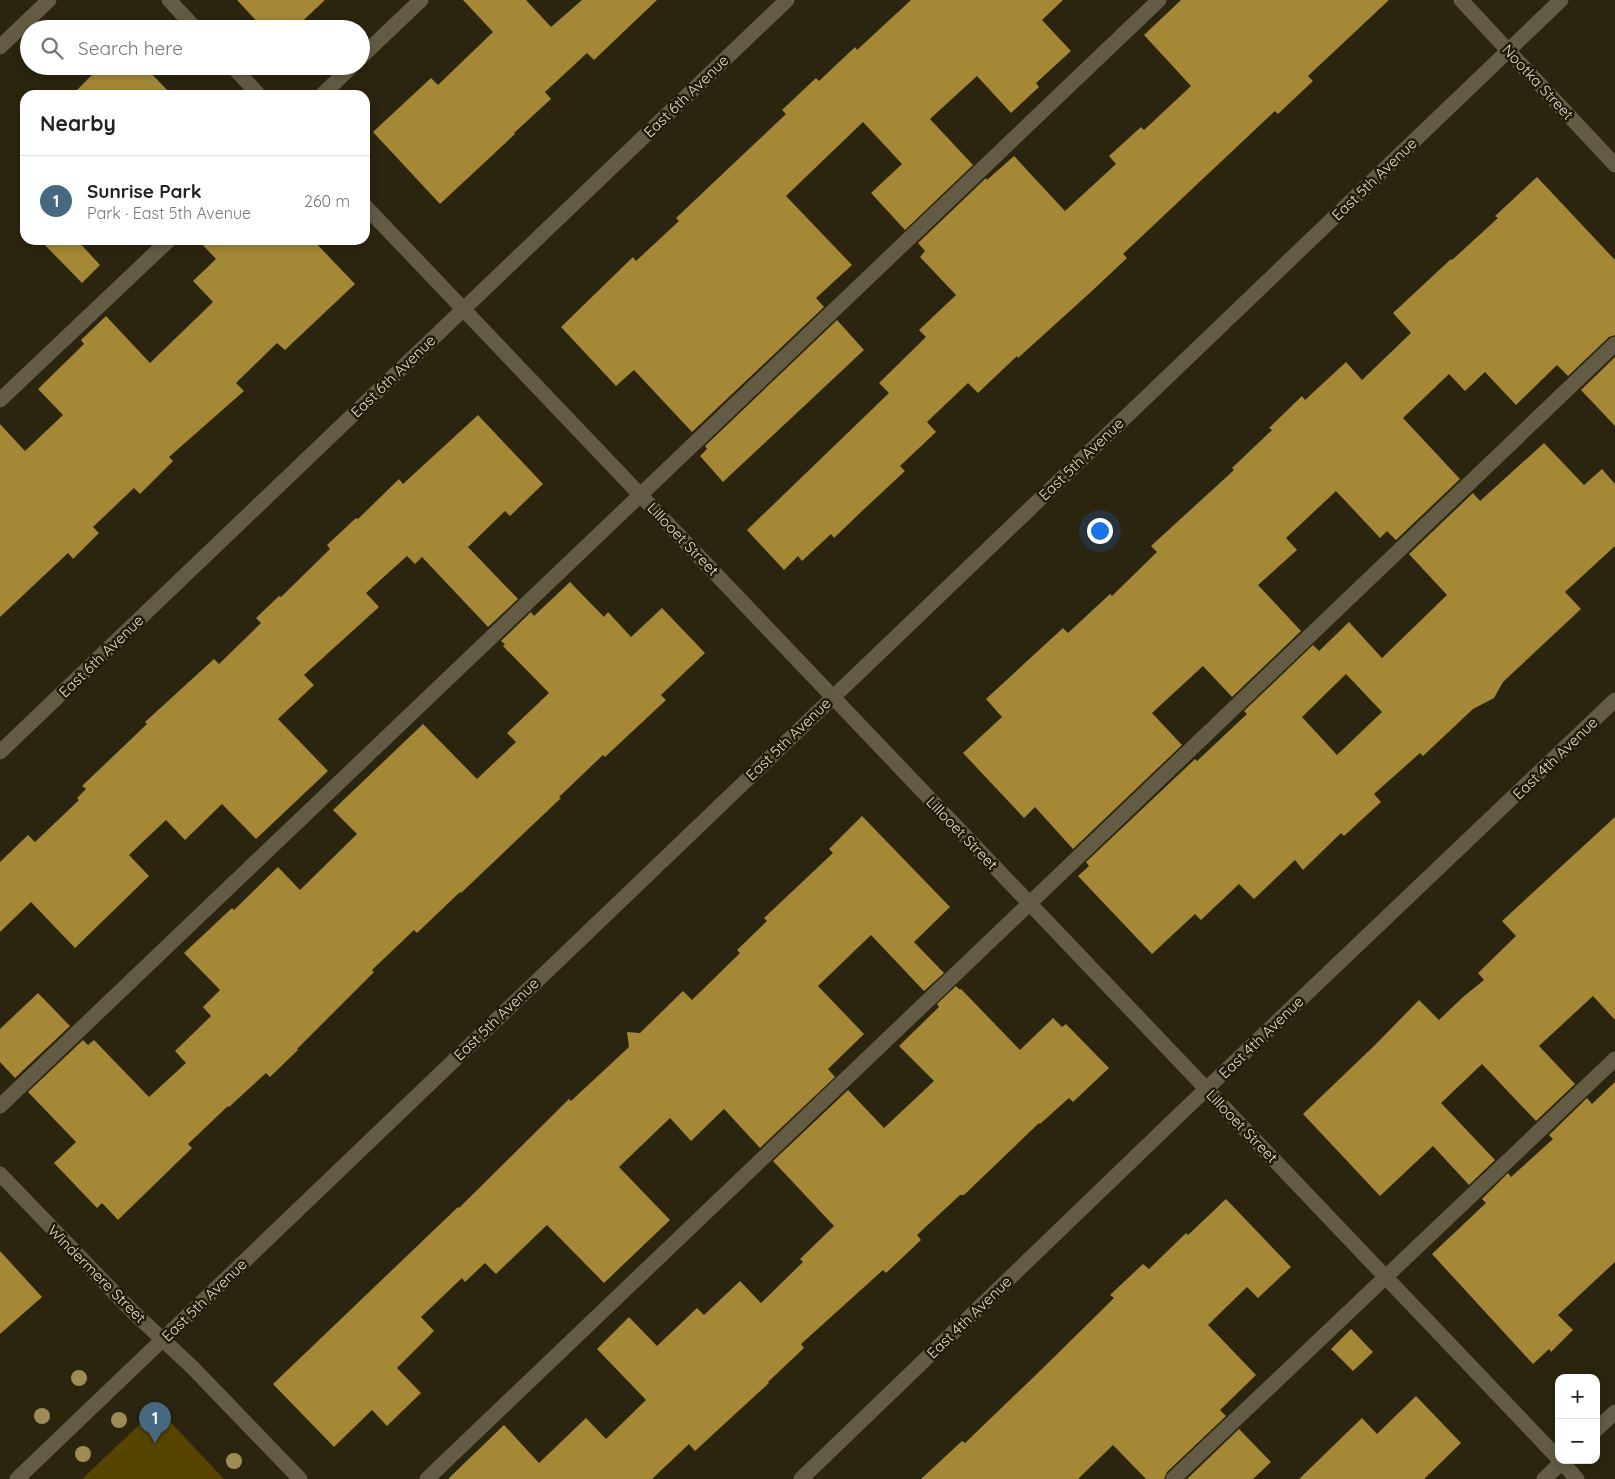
<!DOCTYPE html>
<html lang="en">
<head>
<meta charset="utf-8">
<style>
  :root { --surface:#fff; --page:#f6f6f6; --text:#222; --muted:#767676; --line:#e0e0e0; --accent:#466981 }
  body { margin:0; font-family:Quicksand,sans-serif; background:var(--page); color:var(--text) }
  .controls { position:absolute; right:15px; bottom:15px; display:grid; overflow:hidden; border-radius:10px; box-shadow:0 2px 8px #0003 }
  .controls button { width:45px; height:45px; display:grid; place-items:center; padding:0; border:0; border-bottom:1px solid var(--line); background:var(--surface); color:var(--text); font:25px sans-serif }
  .you { position:absolute; left:1099px; top:530px; width:18px; height:18px; margin:-12px; border:4px solid #fff; border-radius:50%; background:#1a73e8; box-shadow:0 0 0 8px #1a73e833 }
  .badge { display:grid; place-items:center; width:32px; height:32px; border-radius:50%; background:var(--accent); color:#fff; font-size:16px; font-weight:700 }
  .pin { position:absolute; translate:-50% -41px; filter:drop-shadow(0 1px 2px #0008) }
  .pin::after { content:''; position:absolute; top:26px; width:18px; height:15px; background:inherit; clip-path:polygon(0 0,100% 0,50% 100%) }
  .list { margin:0; padding:0; list-style:none }
  h2 { display:flex; justify-content:space-between; align-items:center; height:65px; margin:0; padding:0 20px; font-size:21px }
  h2 small { font-size:16px; font-weight:400; color:var(--muted) }
  .list li { display:grid; grid-template-columns:32px 1fr auto; gap:15px; align-items:center; box-sizing:border-box; height:90px; padding:0 20px; border-top:1px solid var(--line) }
  .list b { display:block; font-size:19px; white-space:nowrap }
  .list p { margin:0; font-size:16px; white-space:nowrap; color:var(--muted) }
  .list em { font-size:16px; font-style:normal; color:var(--muted) }
  .icon { flex:none; width:28px; height:28px; fill:none; stroke:currentColor; stroke-width:2; stroke-linecap:round; stroke-linejoin:round }
  .map { position:relative; flex:none; width:1615px; height:1479px; overflow:hidden }
  .search { position:absolute; background:var(--surface); box-shadow:0 2px 8px #0003; left:20px; top:20px; width:350px; height:55px; display:flex; align-items:center; gap:12px; box-sizing:border-box; padding:0 18px; border-radius:28px; color:var(--muted); font-size:19px }
  .panel { position:absolute; background:var(--surface); box-shadow:0 2px 8px #0003; left:20px; top:90px; width:350px; height:155px; border-radius:15px }
  .map>svg:first-child { display:block }
  .green { fill:#574400 }
  .building { fill:#a48836; fill-rule:evenodd }
  .lines { fill:none; stroke-linecap:round; stroke-linejoin:round }
  .lane { stroke:#635b44; stroke-width:15 }
  .street { stroke:#635b44; stroke-width:15 }
  .tree { fill:#9f8b54 }
  .labels { text-anchor:middle; dominant-baseline:central; stroke-width:5; stroke-linejoin:round; paint-order:stroke }
  .street-label { font-size:15px; fill:#e1ddd0; stroke:#211a06 }
</style>
</head>
<body>
<div class="map">
<svg width="1615" height="1479" viewBox="0 0 1615 1479">
  <rect width="100%" height="100%" fill="#2b240f"/>
  <polygon class="green" points="157,1408 224,1479 82,1479"/>
  <g class="building">
    <polygon points="237,0 325,0 294,29 264,29"/>
    <polygon points="463,0 526,0 551,27 582,0 657,0 594,60 587,53 545,92 551,99 514,133 515,134 440,204 373,132 431,78 438,85 493,32"/>
    <polygon points="911,0 1063,0 1042,20 1071,51 1036,83 1039,87 1011,113 977,76 930,119 973,165 905,230 871,193 902,164 863,122 786,196 852,265 816,298 824,307 692,432 634,370 616,386 561,327 633,257 636,261 679,221 676,218 786,114 782,110 816,78 819,81 855,47 857,50"/>
    <polygon points="1181,0 1389,0 1308,76 1313,81 1278,114 1275,111 1123,254 1127,258 1093,290 1018,358 1017,356 978,393 968,383 927,422 936,432 900,466 905,471 860,513 834,538 831,534 802,561 798,556 784,570 747,530 889,393 879,383 926,337 919,330 956,295 920,257 925,251 918,243 986,178 987,180 1014,156 1065,211 1116,164 1109,156 1141,127 1144,130 1191,86 1144,35"/>
    <polygon points="101,66 144,66 172,95 72,95"/>
    <polygon points="1537,177 1615,260 1615,335 1609,337 1568,376 1557,365 1516,405 1485,372 1465,391 1449,374 1403,418 1460,479 1396,540 1387,531 1380,538 1336,491 1286,538 1297,550 1258,585 1301,631 1232,697 1203,666 1152,713 1182,745 1073,849 1035,807 1024,818 963,753 1002,717 986,699 1063,628 1068,633 1110,594 1112,596 1157,552 1151,546 1234,470 1232,468 1272,430 1269,428 1302,396 1305,400 1346,362 1362,380 1411,333 1393,313 1451,259 1452,260 1498,218 1495,216"/>
    <polygon points="40,240 77,240 100,265 82,283"/>
    <polygon points="198,240 313,240 355,284 285,350 277,343 236,383 244,391 169,457 173,461 140,494 134,488 93,527 99,533 73,559 68,553 0,617 0,424 25,451 63,415 38,389 84,344 81,340 106,316 150,363 213,302 193,281 216,259"/>
    <polygon points="837,320 864,350 723,482 700,456 707,449 705,446"/>
    <polygon points="1615,357 1615,426 1581,390"/>
    <polygon points="478,415 543,484 510,516 505,511 468,547 518,599 488,627 422,557 415,564 407,556 366,593 379,607 304,675 314,685 278,719 328,771 256,839 222,804 185,840 166,820 129,855 149,876 75,948 31,902 0,932 0,862 28,835 35,842 79,800 77,798 86,789 82,786 147,724 145,722 214,659 219,664 261,623 256,618 279,596 281,597 330,549 327,545 356,518 358,519 399,479 403,484"/>
    <path d="M1544,443L1584,485L1602,469L1615,484V546L1565,592L1581,609L1503,682L1494,698L1473,709L1423,756L1420,753L1374,794L1381,802L1344,836L1341,833L1303,870L1295,860L1254,899L1239,884L1201,920L1195,914L1152,954L1078,876L1089,866L1086,862L1195,759L1197,761L1247,714L1244,711L1313,645L1319,651L1349,622L1382,658L1447,595L1409,554L1473,493L1480,501ZM1346,674L1382,712L1337,755L1302,717Z"/>
    <polygon points="570,582 604,617 608,612 631,637 662,608 705,653 661,695 666,700 605,757 603,755 559,797 561,798 461,893 460,892 417,933 414,930 372,970 374,972 297,1049 298,1050 270,1077 266,1073 229,1107 228,1106 188,1144 192,1148 118,1220 102,1203 97,1208 54,1163 76,1142 28,1092 83,1040 88,1045 94,1040 149,1097 186,1063 175,1051 211,1016 203,1007 220,990 184,953 232,908 234,910 278,867 300,890 357,834 333,810 423,724 477,779 516,742 507,733 549,693 503,646 505,644 501,641 531,612 534,616"/>
    <polygon points="862,816 950,907 914,942 944,973 924,991 871,935 818,986 864,1034 828,1069 835,1077 760,1148 724,1109 691,1141 670,1118 619,1167 670,1220 604,1283 547,1225 496,1274 485,1263 465,1282 462,1278 421,1317 434,1331 397,1368 421,1393 387,1426 372,1410 334,1447 273,1384 458,1207 459,1208 569,1099 571,1101 629,1047 627,1032 640,1033 683,991 692,1000 740,953 737,950 767,921 764,918 833,853 829,849"/>
    <polygon points="1615,817 1615,1020 1593,996 1539,1046 1575,1084 1536,1121 1482,1064 1441,1103 1495,1160 1469,1185 1433,1146 1380,1196 1303,1114 1375,1045 1419,1000 1439,1020 1463,997 1484,980 1478,973 1516,936 1502,921"/>
    <polygon points="956,986 960,990 961,989 1020,1050 1053,1018 1062,1027 1066,1024 1109,1068 1073,1102 1069,1098 1040,1124 1039,1123 964,1195 960,1195 917,1235 921,1240 886,1273 883,1270 801,1344 804,1348 768,1382 769,1383 695,1451 689,1444 652,1479 448,1479 504,1425 539,1463 586,1418 606,1439 646,1400 597,1349 629,1317 657,1346 697,1308 704,1315 740,1281 761,1303 803,1262 800,1259 834,1226 773,1161 848,1090 884,1128 934,1081 899,1046 939,1007 937,1004"/>
    <polygon points="38,993 70,1026 15,1078 0,1062 0,1029"/>
    <polygon points="1615,1082 1615,1262 1558,1315 1573,1330 1551,1352 1549,1349 1533,1364 1432,1254 1486,1203 1482,1199 1508,1173 1511,1177 1553,1139 1549,1135 1587,1098 1592,1104"/>
    <polygon points="1226,1199 1291,1267 1258,1298 1247,1287 1208,1325 1256,1375 1220,1410 1226,1416 1167,1472 1164,1479 1146,1479 1113,1445 1078,1479 921,1479 962,1441 965,1443 1044,1367 1114,1298 1110,1295 1143,1264 1149,1269 1186,1233 1188,1235"/>
    <polygon points="0,1251 42,1297 0,1334"/>
    <polygon points="1351,1329 1373,1352 1353,1371 1331,1349"/>
    <polygon points="1416,1396 1461,1443 1424,1479 1299,1479 1362,1418 1377,1434"/>
    <polygon points="1239,1429 1271,1462 1253,1479 1187,1479"/>
  </g>
  <g class="lines">
    <g class="lane">
      <polyline points="361,57 421,0"/>
      <polyline points="322,95 352,66"/>
      <polyline points="0,400 169,240"/>
      <polyline points="0,1106 1159,0"/>
      <polyline points="427,1479 1615,344"/>
      <polyline points="1173,1479 1615,1059"/>
    </g>
    <g class="street">
      <polyline points="169,0 196,29"/>
      <polyline points="1461,0 1615,165"/>
      <polyline points="0,47 49,0"/>
      <polyline points="232,66 259,95"/>
      <polyline points="365,206 1559,1459"/>
      <polyline points="0,752 787,0"/>
      <polyline points="0,1174 132,1311 192,1367 300,1479"/>
      <polyline points="1596,1430 1615,1412"/>
      <polyline points="1560,1460 1577,1479"/>
      <polyline points="17,1479 1561,0"/>
      <polyline points="801,1479 1179,1115 1615,700"/>
      <polyline points="1544,1479 1564,1460"/>
    </g>
  </g>
  <g class="tree">
    <circle cx="79" cy="1378" r="8"/>
    <circle cx="42" cy="1416" r="8"/>
    <circle cx="119" cy="1420" r="8"/>
    <circle cx="83" cy="1454" r="8"/>
    <circle cx="234" cy="1461" r="8"/>
  </g>
  <g class="labels">
    <g class="street-label">
      <text transform="translate(1538 82) rotate(47)">Nootka Street</text>
      <text transform="translate(686 96) rotate(-44)">East 6th Avenue</text>
      <text transform="translate(1374 179) rotate(-44)">East 5th Avenue</text>
      <text transform="translate(393 376) rotate(-44)">East 6th Avenue</text>
      <text transform="translate(1081 459) rotate(-44)">East 5th Avenue</text>
      <text transform="translate(683 539) rotate(46)">Lillooet Street</text>
      <text transform="translate(101 656) rotate(-44)">East 6th Avenue</text>
      <text transform="translate(788 739) rotate(-44)">East 5th Avenue</text>
      <text transform="translate(1555 758) rotate(-44)">East 4th Avenue</text>
      <text transform="translate(962 833) rotate(46)">Lillooet Street</text>
      <text transform="translate(496 1019) rotate(-44)">East 5th Avenue</text>
      <text transform="translate(1261 1037) rotate(-44)">East 4th Avenue</text>
      <text transform="translate(1242 1126) rotate(46)">Lillooet Street</text>
      <text transform="translate(97 1274) rotate(45)">Windermere Street</text>
      <text transform="translate(204 1300) rotate(-44)">East 5th Avenue</text>
      <text transform="translate(969 1317) rotate(-44)">East 4th Avenue</text>
    </g>
  </g>
</svg>
<div class="controls">
<button>+</button>
<button>−</button>
</div>
<div class="you"></div>
<div class="pin badge" style="left:155px;top:1443px">1</div>
<div class="search"><svg class="icon" aria-label="search" viewBox="0 0 24 24"><circle cx="10" cy="10" r="6"/><path d="M15 15l6 6"/></svg>Search here</div>
<section class="panel">
<h2>Nearby<small></small></h2>
<ul class="list">
<li><span class="badge">1</span><div><b>Sunrise Park</b><p>Park · East 5th Avenue</p></div><em>260 m</em></li>
</ul>
</section>
</div>
</body>
</html>
